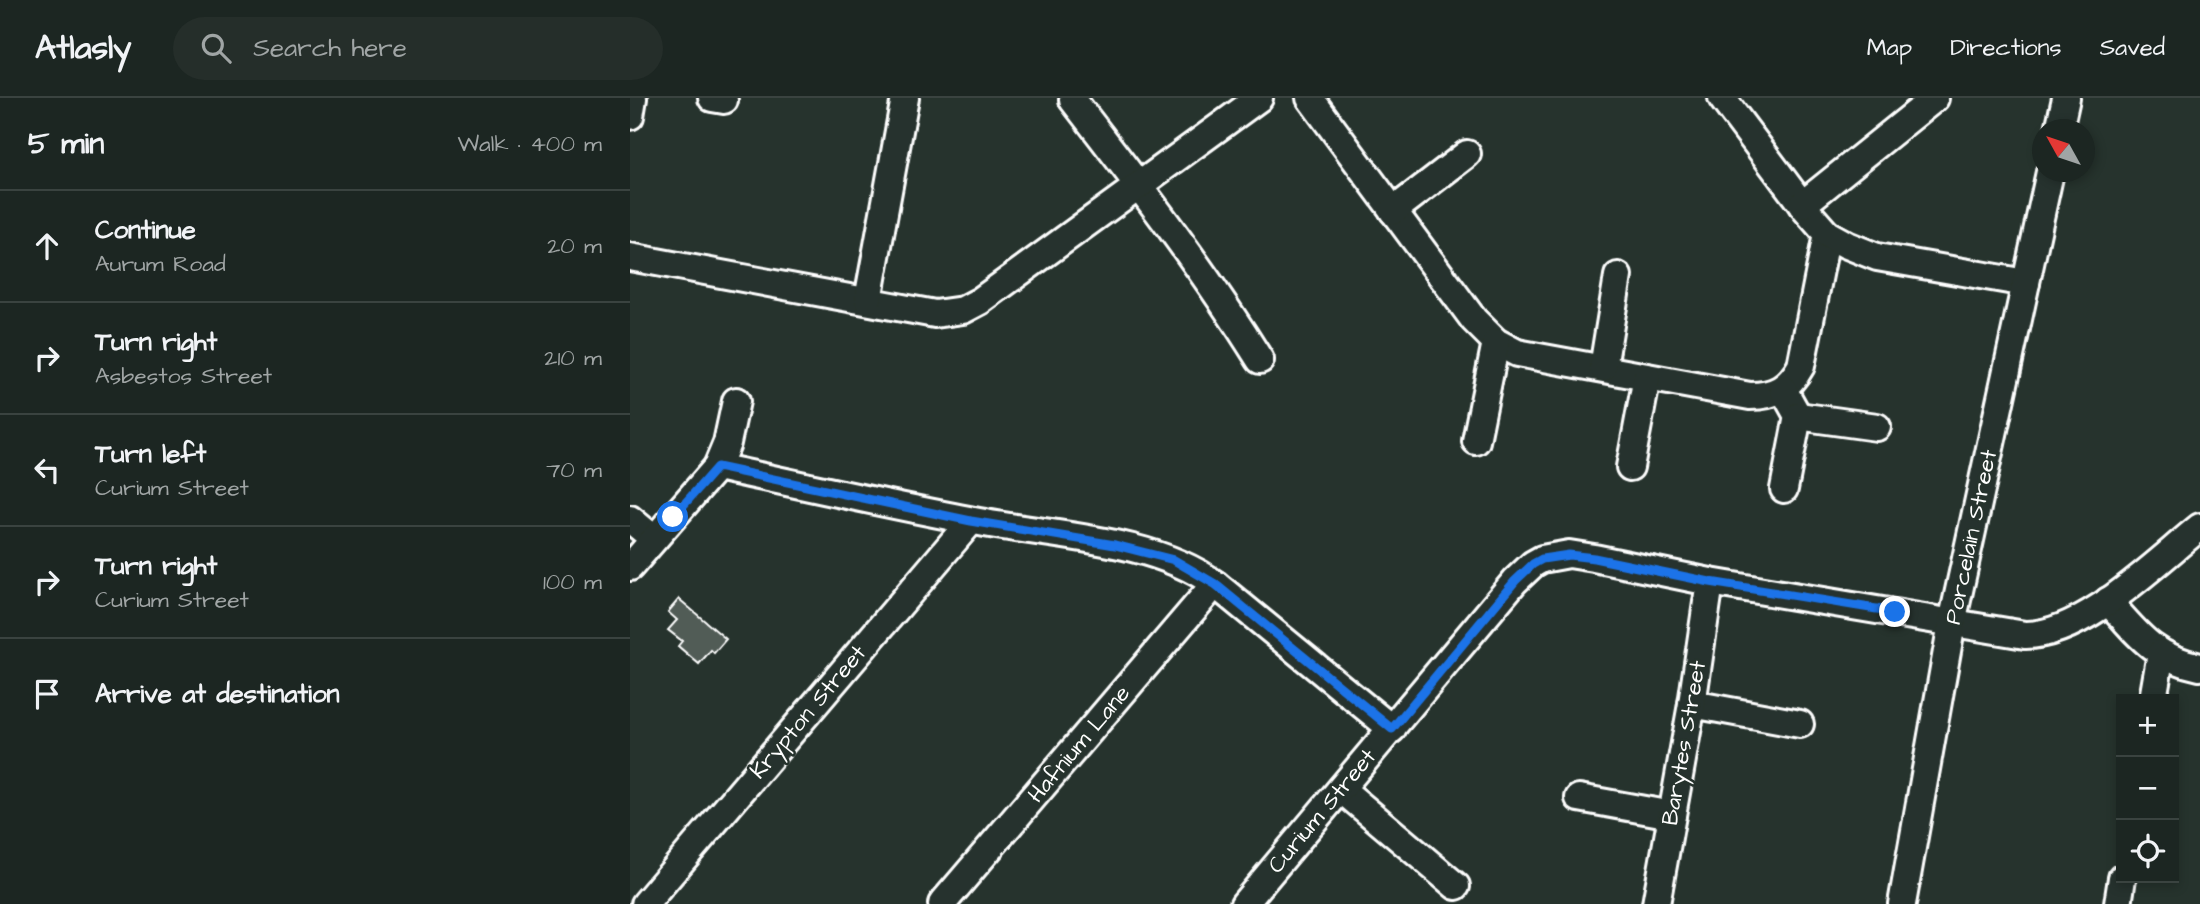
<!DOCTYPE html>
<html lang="en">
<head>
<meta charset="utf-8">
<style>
  :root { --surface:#1c2622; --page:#252e2a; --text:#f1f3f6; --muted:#a0a5a5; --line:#3a4340 }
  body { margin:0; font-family:"Architects Daughter",sans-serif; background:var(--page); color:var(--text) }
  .controls { position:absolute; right:21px; bottom:21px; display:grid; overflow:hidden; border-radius:0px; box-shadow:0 4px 10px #0003 }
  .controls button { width:63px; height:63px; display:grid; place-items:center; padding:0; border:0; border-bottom:2px solid var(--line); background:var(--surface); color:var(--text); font:35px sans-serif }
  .compass { position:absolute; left:1402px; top:21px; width:63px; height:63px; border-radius:50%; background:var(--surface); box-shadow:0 4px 10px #0003; rotate:310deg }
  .stop { position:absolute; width:21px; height:21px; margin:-16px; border:5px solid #1a73e8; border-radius:50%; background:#fff }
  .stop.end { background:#1a73e8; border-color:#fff; box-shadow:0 2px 7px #0008 }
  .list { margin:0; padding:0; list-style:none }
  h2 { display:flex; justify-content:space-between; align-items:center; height:91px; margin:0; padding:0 28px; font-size:30px }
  h2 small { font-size:23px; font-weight:400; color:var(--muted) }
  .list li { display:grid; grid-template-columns:46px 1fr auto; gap:21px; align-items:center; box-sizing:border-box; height:112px; padding:0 28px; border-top:2px solid var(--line) }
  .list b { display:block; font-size:26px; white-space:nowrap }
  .list p { margin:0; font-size:23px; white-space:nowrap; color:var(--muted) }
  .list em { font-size:23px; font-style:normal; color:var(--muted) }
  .icon { flex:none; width:38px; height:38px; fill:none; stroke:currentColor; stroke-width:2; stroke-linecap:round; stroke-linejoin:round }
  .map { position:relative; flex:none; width:1570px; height:806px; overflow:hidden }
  header { display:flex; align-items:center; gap:42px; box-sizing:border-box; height:98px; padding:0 35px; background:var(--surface); border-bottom:2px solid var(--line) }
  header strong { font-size:33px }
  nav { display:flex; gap:38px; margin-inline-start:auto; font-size:24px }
  .search { width:490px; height:63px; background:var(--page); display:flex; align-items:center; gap:18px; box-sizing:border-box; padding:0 24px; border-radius:38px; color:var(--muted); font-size:26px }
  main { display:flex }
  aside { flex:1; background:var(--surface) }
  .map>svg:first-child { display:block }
  .building { fill:#515c57; stroke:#fff; stroke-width:2 }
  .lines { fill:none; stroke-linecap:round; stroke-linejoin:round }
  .minor-casing { stroke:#fff; stroke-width:32 }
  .minor { stroke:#26332d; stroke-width:26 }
  .route { stroke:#1a73e8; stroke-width:9 }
  .labels { text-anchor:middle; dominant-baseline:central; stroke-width:5; stroke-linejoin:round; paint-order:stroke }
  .street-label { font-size:23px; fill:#fff; stroke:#26332d }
</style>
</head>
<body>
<header>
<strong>Atlasly</strong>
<div class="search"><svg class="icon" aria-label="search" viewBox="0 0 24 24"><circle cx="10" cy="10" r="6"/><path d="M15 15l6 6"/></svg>Search here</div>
<nav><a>Map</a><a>Directions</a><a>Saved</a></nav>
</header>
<main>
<aside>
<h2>5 min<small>Walk · 400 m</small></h2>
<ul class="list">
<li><svg class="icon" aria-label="ahead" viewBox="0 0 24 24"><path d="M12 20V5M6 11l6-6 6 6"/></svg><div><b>Continue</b><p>Aurum Road</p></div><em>20 m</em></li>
<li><svg class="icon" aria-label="right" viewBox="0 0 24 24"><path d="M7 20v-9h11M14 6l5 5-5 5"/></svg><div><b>Turn right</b><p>Asbestos Street</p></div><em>210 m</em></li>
<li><svg class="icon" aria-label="left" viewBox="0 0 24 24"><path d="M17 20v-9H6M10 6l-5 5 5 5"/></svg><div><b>Turn left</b><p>Curium Street</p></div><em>70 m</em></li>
<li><svg class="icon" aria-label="right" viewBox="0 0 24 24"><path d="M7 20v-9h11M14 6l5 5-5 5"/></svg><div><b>Turn right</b><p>Curium Street</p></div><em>100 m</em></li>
<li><svg class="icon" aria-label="arrive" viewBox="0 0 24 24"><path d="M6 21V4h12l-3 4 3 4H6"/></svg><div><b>Arrive at destination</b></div></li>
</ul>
</aside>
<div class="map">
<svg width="1570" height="806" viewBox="0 0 1570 806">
  <rect width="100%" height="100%" fill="#26332d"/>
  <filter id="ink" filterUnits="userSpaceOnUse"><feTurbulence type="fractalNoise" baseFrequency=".0143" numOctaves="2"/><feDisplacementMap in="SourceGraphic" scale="14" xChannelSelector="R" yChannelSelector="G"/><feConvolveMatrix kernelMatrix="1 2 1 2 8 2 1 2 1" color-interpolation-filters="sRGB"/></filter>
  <g filter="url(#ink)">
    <polygon class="building" points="49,501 96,541 84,555 81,552 69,566 48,548 52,543 38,532 47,522 38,514"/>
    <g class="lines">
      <defs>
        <g id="minor">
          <polyline points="82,0 94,2"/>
          <path d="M680,0L844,222L866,244L887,255L1120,298C1145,298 1159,290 1171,268L1197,136"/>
          <polyline points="1092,0 1176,112 1197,136 1217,147 1247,159 1396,185"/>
          <path d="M443,2C509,87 574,172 630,262"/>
          <polyline points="0,18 3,0"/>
          <polyline points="1429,32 1436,0"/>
          <polyline points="1172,107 1305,0"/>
          <polyline points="763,113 837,56"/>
          <polyline points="0,159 305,216 333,212 350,203 629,0"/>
          <polyline points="238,202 275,0"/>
          <polyline points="973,270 988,178"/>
          <polyline points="1153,291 1168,318 1154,391"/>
          <polyline points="1168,318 1247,329"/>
          <polyline points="846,343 866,244"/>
          <path d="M87,369C171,387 255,406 339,422C415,438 522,439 585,486L762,631"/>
          <polyline points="1000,369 1017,279"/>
          <polyline points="0,421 24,441"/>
          <polyline points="0,469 87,369 97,345 106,303"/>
          <path d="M1478,503C1508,537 1523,559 1570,569"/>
          <polyline points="1523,601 1531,555"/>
          <polyline points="1062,606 1170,626"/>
          <polyline points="711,691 826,788"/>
          <polyline points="949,700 1042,717"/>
          <polyline points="15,806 341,423"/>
          <polyline points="312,806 585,486"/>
          <path d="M614,806L885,483L903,466L912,461L939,456L964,460L1080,484L1395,537C1453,538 1525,465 1570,429"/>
          <polyline points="1026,806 1062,606 1080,484"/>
          <polyline points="1272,806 1322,525 1420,74"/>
          <polyline points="1488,806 1492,780"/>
        </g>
      </defs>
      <use href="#minor" class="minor-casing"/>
      <use href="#minor" class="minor"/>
    </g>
  </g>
  <g class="lines" filter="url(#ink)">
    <polyline class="route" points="43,419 87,369 341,423 485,447 544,462 585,486 762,631 885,483 903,466 912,461 939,457 964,460 1080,484 1265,514"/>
  </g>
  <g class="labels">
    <g class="street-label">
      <text transform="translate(1341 439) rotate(-78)">Porcelain Street</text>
      <text transform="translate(178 614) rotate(-50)">Krypton Street</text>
      <text transform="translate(1054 645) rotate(-80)">Barytes Street</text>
      <text transform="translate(449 646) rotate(-50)">Hafnium Lane</text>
      <text transform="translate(692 713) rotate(-50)">Curium Street</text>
    </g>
  </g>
</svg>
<div class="controls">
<button>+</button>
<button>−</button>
<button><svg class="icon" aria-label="locate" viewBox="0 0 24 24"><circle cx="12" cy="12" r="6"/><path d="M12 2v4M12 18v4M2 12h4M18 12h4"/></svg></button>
</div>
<svg class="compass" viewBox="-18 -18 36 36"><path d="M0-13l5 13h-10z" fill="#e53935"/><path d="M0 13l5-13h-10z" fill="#a0a5a5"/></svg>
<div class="stop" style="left:43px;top:419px"></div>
<div class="stop end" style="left:1265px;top:514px"></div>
</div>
</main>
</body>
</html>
